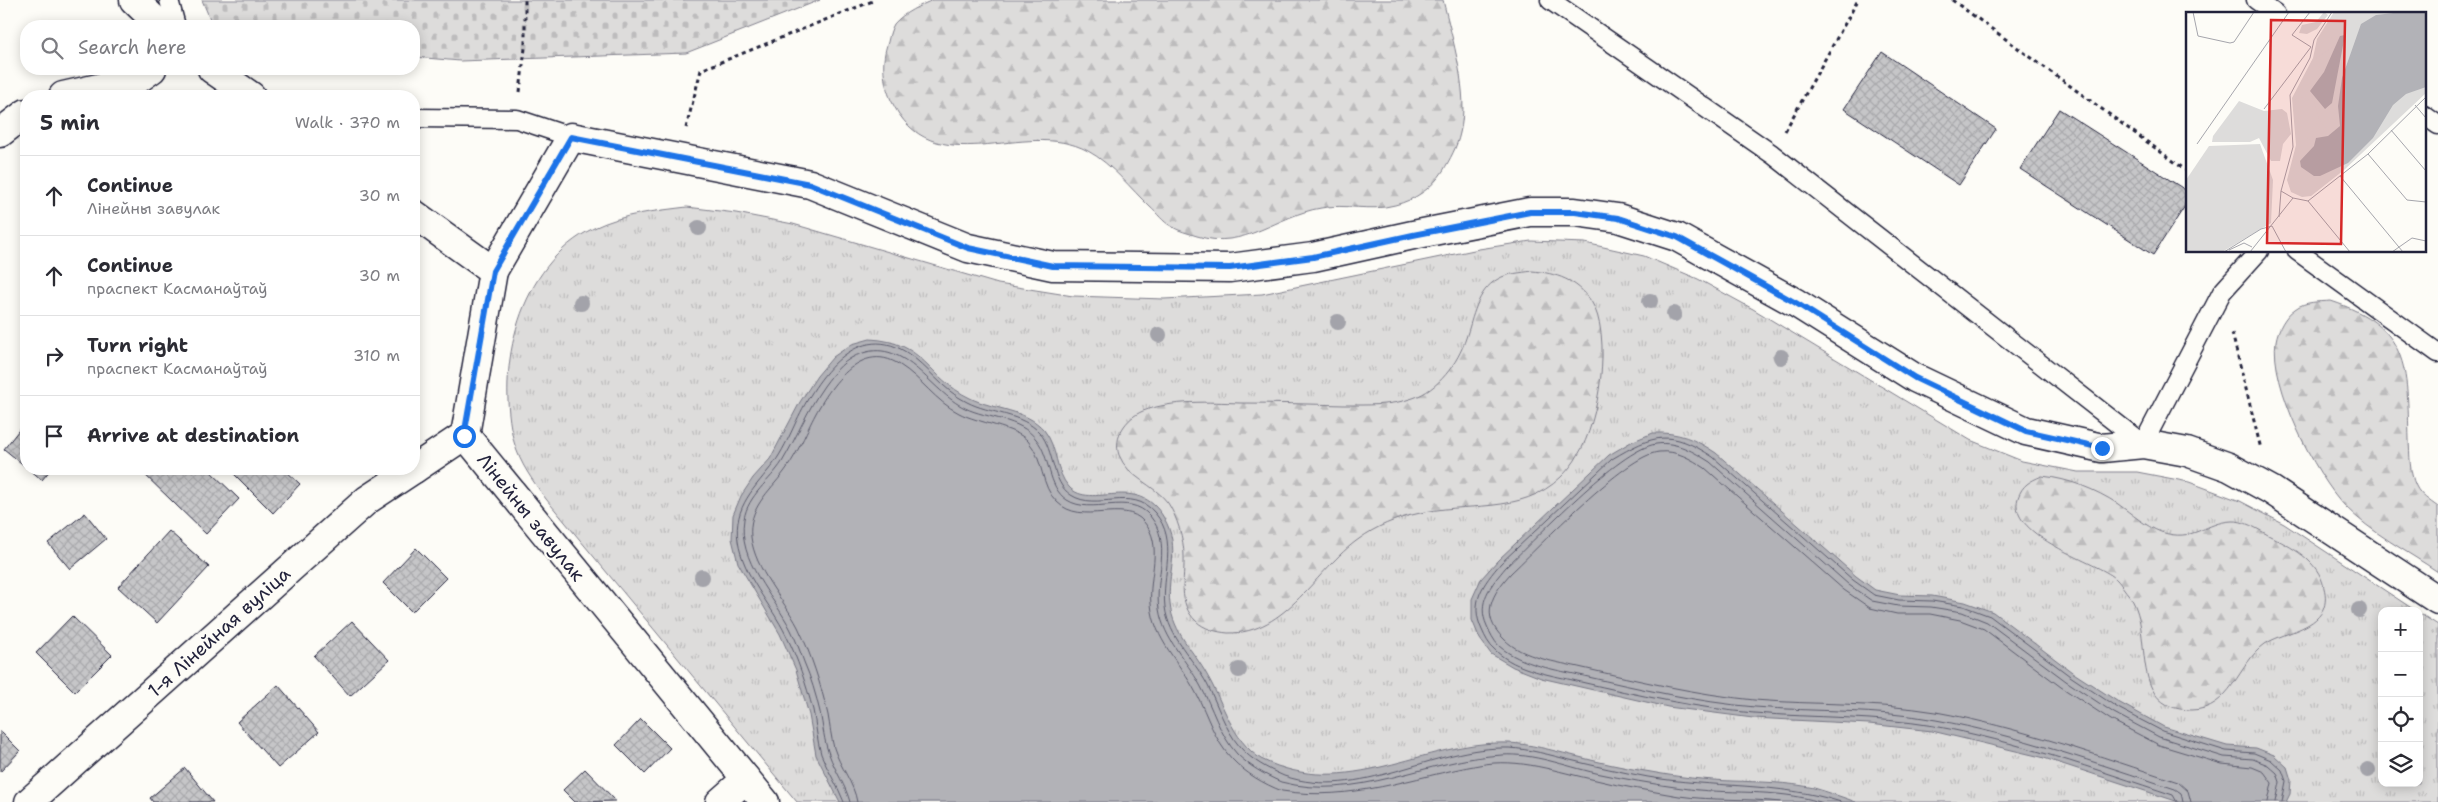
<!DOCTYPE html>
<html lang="en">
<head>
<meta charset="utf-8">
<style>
  :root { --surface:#fff; --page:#f7f7f7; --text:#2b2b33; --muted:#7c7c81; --line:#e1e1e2 }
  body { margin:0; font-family:"Shantell Sans",sans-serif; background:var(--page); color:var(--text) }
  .controls { position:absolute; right:15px; bottom:15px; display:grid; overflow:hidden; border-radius:10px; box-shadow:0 2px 12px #0003 }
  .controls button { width:45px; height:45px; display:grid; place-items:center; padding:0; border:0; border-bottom:1px solid var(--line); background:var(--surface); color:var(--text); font:25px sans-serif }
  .stop { position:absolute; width:15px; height:15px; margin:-11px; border:4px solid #1a73e8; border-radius:50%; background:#fff }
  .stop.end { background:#1a73e8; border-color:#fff; box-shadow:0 1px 5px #0008 }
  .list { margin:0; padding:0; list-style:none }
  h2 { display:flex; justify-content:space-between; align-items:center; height:65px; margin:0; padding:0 20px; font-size:21px }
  h2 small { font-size:16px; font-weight:400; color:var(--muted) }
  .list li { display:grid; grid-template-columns:32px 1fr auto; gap:15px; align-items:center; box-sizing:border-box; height:80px; padding:0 20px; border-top:1px solid var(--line) }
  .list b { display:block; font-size:19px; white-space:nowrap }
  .list p { margin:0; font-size:16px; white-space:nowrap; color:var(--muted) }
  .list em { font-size:16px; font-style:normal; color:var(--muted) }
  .icon { flex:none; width:28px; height:28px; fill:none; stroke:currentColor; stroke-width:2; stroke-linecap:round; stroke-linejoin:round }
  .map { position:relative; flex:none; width:2438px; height:802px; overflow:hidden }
  .search { position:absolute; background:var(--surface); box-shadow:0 2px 12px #0003; left:20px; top:20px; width:400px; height:55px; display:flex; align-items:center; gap:12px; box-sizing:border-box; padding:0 18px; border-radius:20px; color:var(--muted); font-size:19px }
  .panel { position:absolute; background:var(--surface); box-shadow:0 2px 12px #0003; left:20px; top:90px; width:400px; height:385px; border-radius:20px }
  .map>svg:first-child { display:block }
  .grass { fill:url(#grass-tufts); stroke:#807f8b }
  .forest { fill:url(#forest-firs); stroke:#807f8b }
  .cemetery { fill:url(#cemetery-stones); stroke:#807f8b }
  .water { fill:#b2b2b7; stroke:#787885 }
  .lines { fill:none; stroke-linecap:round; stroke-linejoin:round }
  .shore { stroke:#5c5c6d; stroke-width:1 }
  .building { fill:url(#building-cross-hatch); stroke:#22223b }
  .service-casing { stroke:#22223b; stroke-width:21 }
  .minor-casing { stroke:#22223b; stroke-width:31 }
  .path { stroke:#22223b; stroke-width:3; stroke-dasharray:4 4; stroke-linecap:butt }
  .service { stroke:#fdfcf7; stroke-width:18 }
  .minor { stroke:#fdfcf7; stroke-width:28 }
  .tree { fill:#a3a3aa }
  .route { stroke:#1a73e8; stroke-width:6 }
  .labels { text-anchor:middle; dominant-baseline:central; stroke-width:4.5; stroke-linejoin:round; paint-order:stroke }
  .street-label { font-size:19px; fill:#22223b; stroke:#fdfcf7 }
  .inset-road { fill:none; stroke:#a5a5ac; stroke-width:1 }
  .view { fill:#d62828; fill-opacity:0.15; stroke:#d62828; stroke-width:2.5 }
  .inset-edge { fill:none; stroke:#22223b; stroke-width:2.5 }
</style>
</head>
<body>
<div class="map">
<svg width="2438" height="802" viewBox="0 0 2438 802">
  <defs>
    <pattern id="grass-tufts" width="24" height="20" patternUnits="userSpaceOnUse" patternTransform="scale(1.25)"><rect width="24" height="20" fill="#dddcdb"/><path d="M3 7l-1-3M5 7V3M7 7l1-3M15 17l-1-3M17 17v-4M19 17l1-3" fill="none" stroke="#bdbcbd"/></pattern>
    <pattern id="forest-firs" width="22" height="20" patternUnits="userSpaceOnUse" patternTransform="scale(1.25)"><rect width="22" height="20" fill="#dddcdb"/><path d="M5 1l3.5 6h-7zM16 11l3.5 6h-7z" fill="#bdbcbd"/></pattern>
    <pattern id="cemetery-stones" width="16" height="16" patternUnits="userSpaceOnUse" patternTransform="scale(1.25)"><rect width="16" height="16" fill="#dddcdb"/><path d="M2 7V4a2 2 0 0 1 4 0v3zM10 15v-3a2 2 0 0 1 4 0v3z" fill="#bdbcbd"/></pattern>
    <pattern id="building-cross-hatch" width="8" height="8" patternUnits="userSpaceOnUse" patternTransform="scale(1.25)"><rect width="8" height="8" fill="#c6c6c8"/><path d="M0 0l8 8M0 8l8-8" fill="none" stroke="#aaaaad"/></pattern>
  </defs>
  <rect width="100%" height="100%" fill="#fdfcf7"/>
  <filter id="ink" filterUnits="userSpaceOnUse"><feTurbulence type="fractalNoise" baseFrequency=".02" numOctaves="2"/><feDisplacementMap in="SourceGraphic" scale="10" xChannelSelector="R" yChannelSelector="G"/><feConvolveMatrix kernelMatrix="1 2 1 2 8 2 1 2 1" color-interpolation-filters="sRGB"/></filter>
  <g filter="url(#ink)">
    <path class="grass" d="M687,207L736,213L793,224L998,284L1073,296L1164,299L1262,294L1479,249L1531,241L1585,243L1644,256L1698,279L1753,309L1970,440L2022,461L2078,472H2137L2189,482L2240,501L2284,524L2416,611H2382V783H2419V613L2438,625V802H797L546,499C533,481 520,464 514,442C495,368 519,264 594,228C623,214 655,211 687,207Z"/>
    <g class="forest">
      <path d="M933,0H1443C1452,38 1470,95 1460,133C1457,147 1450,159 1443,171C1432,188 1415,200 1395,205C1370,212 1345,203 1321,208C1277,215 1244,251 1197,236C1188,233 1178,231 1171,226C1163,222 1157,213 1150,207C1131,189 1112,164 1088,151C1024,116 932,187 891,100C883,82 881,61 888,42C889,37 891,29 894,24C903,13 921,5 933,0Z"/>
      <path d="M1532,271C1556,273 1577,280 1591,301C1613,335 1599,422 1578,455C1574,463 1567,471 1561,477C1521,516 1465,501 1416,514C1397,518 1375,527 1359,539C1316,569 1287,634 1228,633C1217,632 1204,629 1196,621C1177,603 1185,579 1184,556C1184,539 1177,517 1168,503C1154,484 1128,478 1119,455C1113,437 1126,418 1143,411C1173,400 1208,402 1240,403C1274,403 1309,404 1344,405C1366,405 1391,406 1413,398C1438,390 1458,363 1466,338C1473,318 1477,290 1498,279C1508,273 1521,273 1532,271Z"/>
      <path d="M2331,301C2410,327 2407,367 2409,440C2410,455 2409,472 2416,486C2420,495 2430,501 2438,507V572C2407,551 2371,533 2345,506C2315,475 2269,384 2276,341C2278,329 2285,316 2295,309C2305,301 2319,302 2331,301Z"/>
      <path d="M2042,476C2069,479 2095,489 2118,504C2132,514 2145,526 2161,532C2194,543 2205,522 2232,521C2243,520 2258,529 2268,535C2291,547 2319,560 2324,588C2326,595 2326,603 2323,610C2314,629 2282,633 2265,644C2238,663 2231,710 2191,710C2124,709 2157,629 2128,594C2123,588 2118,579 2111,575C2087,559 2007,534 2018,498C2022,485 2030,481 2042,476Z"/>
    </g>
    <polygon class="cemetery" points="202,0 820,0 686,53 460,61 414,57 414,26 213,26"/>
    <g class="water">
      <path d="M870,339C926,342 926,377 970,398C994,410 1026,409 1044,430C1058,447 1055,472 1069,487C1091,511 1138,472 1164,518C1182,549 1166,573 1170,604C1173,633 1194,651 1207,675C1224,704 1231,739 1261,759C1348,802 1422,740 1509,743C1530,744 1551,750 1571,755C1598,762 1624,768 1651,772C1678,777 1705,780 1732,781C1760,782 1787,782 1814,788C1828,792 1842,797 1856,802H840L816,755L809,715L796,670L780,634L738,563L732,539L733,515L741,496L753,478L770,459L800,402L817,376L833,357L852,344Z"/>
      <path d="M1653,433C1679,432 1695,439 1716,453L1856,576L1875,590L1900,595L1932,596L1965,602L1993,612L2072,672L2120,703L2164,727L2227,746L2256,748L2274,755L2287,767L2291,780L2290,794L2286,802H2179L2041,757L1932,731L1869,724L1753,718L1668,707L1541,678L1513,667L1491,654L1480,639L1472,620V599L1481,579L1498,560L1609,455L1631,442Z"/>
    </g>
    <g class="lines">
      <g class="shore">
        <path d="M844,802C838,786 827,770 821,754C817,740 816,724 813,710C806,684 798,659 786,635C771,604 743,576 738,541C733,506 755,488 774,463C782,452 789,437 795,424C813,385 853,319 906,352C928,366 942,390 967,402C990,414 1022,413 1040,433C1055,451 1051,482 1071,495C1097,512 1132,485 1155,513C1179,541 1161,575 1165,607C1169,638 1193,658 1207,684C1218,705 1224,728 1240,747C1251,760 1268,769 1284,776C1361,802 1431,746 1509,748C1529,749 1550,755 1570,760C1595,766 1621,772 1648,777C1712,788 1778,782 1841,802"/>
        <path d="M850,802C846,786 835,771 829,754C824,741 823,726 820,712C816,695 811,678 804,662C800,651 796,640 791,630C774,596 737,561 744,519C748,495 770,481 782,462C797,437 807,410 824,386C835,371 845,358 863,353C906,339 931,392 965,408C988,419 1020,418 1036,439C1051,457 1047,487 1067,500C1092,516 1129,491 1150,516C1173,544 1154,578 1159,609C1164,640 1186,659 1200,685C1213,708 1219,734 1237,754C1249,766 1265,775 1281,782C1356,802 1427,759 1502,755C1533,753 1565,766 1596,773C1624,779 1653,784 1682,788C1727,795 1775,788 1820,802"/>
        <path d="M857,802C854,783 840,767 834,748C831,737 830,726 828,715C821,685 811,654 798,627C783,598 755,570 751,537C748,508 769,492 784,472C794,459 802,442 809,427C824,395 858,337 900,365C922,379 935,401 959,413C978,423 1015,427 1028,441C1044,459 1040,486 1057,502C1082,527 1124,498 1144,522C1164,545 1148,577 1151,604C1154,640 1180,662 1196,693C1208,716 1214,740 1232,759C1245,773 1264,784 1282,791C1353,802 1411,777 1479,765C1519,757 1557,772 1596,780C1623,787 1651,791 1679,796C1713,801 1747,798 1780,802"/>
        <path d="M2177,802L2173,795C2094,769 2016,741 1934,726C1875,716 1814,718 1754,713C1695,708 1638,695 1581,682C1553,675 1516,671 1495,650C1489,645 1485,637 1482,630C1469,602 1483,584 1501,563L1612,459C1654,434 1670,429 1713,457L1853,580L1874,595L1899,600L1932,601L1963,606L1990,616L2070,676L2118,708L2162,731L2226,751L2254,753L2271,760L2282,770L2286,781L2282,802"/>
        <path d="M2183,802L2181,793L2175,789C2096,763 2018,735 1936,720C1877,709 1815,712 1755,707C1697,702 1641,689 1584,676C1557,670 1521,665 1499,646C1494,641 1490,633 1487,626C1476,602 1491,585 1506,567C1537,538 1618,450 1656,444C1677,441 1694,452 1710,462L1849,585L1872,601L1898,606L1931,607L1962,612L1987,622L2066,681L2114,713L2159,737L2224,757L2253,759L2268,765L2277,773L2280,782L2276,802"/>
        <path d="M2191,802L2188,791L2178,782C2099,756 2019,727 1936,712C1876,702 1815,705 1754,700C1696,694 1640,681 1583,668C1558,662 1522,658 1504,639C1479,615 1492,594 1511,573C1540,546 1625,455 1659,452C1677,450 1691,459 1705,468L1844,590L1870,608L1897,614H1930L1960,620L1984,629L2061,687L2111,720L2159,745L2222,764L2252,767L2264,772L2272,783L2268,802"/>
      </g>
    </g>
    <g class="building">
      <polygon points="1882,52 1996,129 1959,185 1844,109"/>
      <polygon points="2059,109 2187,191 2187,203 2153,255 2020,169"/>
      <polygon points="26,421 26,467 4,449"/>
      <polygon points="29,469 51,469 42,480"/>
      <polygon points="139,469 208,469 239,499 206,534"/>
      <polygon points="229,469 284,469 300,484 273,513"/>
      <polygon points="85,513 106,539 70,569 48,543"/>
      <polygon points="169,531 209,567 157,623 118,587"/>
      <polygon points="416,548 446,578 412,612 383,583"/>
      <polygon points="72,616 112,655 75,692 36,653"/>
      <polygon points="352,621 389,660 350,696 314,656"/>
      <polygon points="278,685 319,732 278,768 237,722"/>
      <polygon points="641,719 670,748 645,774 616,745"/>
      <polygon points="0,731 20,751 0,772"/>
      <polygon points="185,768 213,802 153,802 150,798"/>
      <polygon points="585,769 616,801 575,802 563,790"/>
    </g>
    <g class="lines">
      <defs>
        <g id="service">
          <polyline points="169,0 176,26"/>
          <polyline points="1550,0 1772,154 2143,444 2222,292 2259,251"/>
          <polyline points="2256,0 2276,14"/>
          <polyline points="2424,115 2438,125"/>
          <polyline points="414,118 517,119 571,137"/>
          <polyline points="2297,251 2438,353"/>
        </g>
        <g id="minor">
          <polyline points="134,0 161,26"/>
          <polyline points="212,69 251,96"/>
          <polyline points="63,96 138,79 152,69"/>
          <polyline points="0,133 26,113"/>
          <polyline points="414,214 493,271 465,435 765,802"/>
          <polyline points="493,271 571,137 810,184 968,248 1053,266 1230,268 1313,257 1413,235 1530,212 1575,212 1618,218 1677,237 1796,303 1915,378 2026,431 2102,448 2143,444 2187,452 2229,467 2271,490 2438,600"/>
          <polyline points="414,469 465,435"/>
          <polyline points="29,802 367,500 414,469"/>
          <polyline points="720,802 746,779"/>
        </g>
      </defs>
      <use href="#service" class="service-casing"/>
      <use href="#minor" class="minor-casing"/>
      <g class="path">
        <polyline points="1952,0 2187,171"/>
        <polyline points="520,92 525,48 525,0"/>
        <polyline points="686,128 701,70 875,0"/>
        <polyline points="1785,131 1858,0"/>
        <polyline points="2232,333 2261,449"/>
      </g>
      <use href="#service" class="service"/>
      <use href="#minor" class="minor"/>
    </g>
    <g class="tree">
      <circle cx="699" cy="228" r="8"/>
      <circle cx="1650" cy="301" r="8"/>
      <circle cx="581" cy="303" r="8"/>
      <circle cx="1674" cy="314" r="8"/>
      <circle cx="1338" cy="322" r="8"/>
      <circle cx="1159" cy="335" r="8"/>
      <circle cx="1781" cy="357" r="8"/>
      <circle cx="702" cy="577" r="8"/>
      <circle cx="2359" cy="610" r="8"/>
      <circle cx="1239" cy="670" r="8"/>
      <circle cx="2368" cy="770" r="8"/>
    </g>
  </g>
  <g class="lines" filter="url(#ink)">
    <polyline class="route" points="464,436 493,271 571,137 810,184 968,248 1053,266 1230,268 1313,257 1413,235 1530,212 1575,212 1618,218 1677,237 1796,303 1915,378 2026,431 2102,448"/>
  </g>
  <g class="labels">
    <g class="street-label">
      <text transform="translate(531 517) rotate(51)">Лінейны завулак</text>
      <text transform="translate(219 632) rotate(-42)">1-я Лінейная вуліца</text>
    </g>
  </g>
  <g transform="translate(2186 12)">
    <rect width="240" height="240" fill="#fdfcf7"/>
    <path d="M148,0H240V81L158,158L125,184L116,185L105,180L101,168L110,133L106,86L127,46L131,27Z" fill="#dddcdb"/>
    <path d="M138,0L142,3L131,17L121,22L113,21L116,13L130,10ZM141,19L150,33L129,47L133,25ZM116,85L128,89L133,107L141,118L139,123L125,129L120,125V102L109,93L110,87ZM53,89L78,99L96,97L101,101L105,122L97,132L94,149H85L73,126L64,130H26L27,124ZM204,103L209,108L190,126L198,107Z" fill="#dddcdb"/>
    <path d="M74,132L87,168L85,211L36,240H0V168L23,134Z" fill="#dddcdb"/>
    <path d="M216,0H240V75L220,82L207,93L187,126L162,151L134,164H128L115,155L114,149L128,134L130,126L142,124L154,114L152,94L156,66L175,12L190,3ZM159,23L146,91L139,97L124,79L138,60L154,24Z" fill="#b2b2b7"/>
    <path class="inset-road" d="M7,0L12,24L44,31L48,30L68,0M229,93L240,106M78,97L125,35L106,23L124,0M205,118L240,159M11,132L103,0M182,142L221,188L240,190M154,164L217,240M107,186L95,179L107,135L104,83L124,46L128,28L146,0M122,189L164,240M93,205L95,179M43,238L58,231L66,235M38,240L75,217L86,214L100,240M64,240L107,186L122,189L182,142L240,85M206,240L226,226L240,229"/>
    <path class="view" d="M85,8L159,9L155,232L81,231Z"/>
    <rect width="240" height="240" class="inset-edge"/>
  </g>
</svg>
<div class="controls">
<button>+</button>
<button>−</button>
<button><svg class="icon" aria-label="locate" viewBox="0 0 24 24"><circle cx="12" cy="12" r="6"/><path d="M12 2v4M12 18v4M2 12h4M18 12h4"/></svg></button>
<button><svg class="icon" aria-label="layers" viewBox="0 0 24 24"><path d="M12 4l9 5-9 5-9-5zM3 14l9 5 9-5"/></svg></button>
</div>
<div class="stop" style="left:464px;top:436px"></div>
<div class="stop end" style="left:2102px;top:448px"></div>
<div class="search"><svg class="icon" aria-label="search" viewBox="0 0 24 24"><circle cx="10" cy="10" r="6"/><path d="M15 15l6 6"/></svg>Search here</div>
<section class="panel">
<h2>5 min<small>Walk · 370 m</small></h2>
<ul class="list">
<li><svg class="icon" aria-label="ahead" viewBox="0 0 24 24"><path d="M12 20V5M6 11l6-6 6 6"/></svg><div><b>Continue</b><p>Лінейны завулак</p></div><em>30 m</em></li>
<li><svg class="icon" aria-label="ahead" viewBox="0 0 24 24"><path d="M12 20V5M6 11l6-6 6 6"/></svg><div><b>Continue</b><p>праспект Касманаўтаў</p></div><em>30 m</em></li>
<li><svg class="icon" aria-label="right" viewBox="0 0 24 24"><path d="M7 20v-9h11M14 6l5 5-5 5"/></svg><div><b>Turn right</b><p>праспект Касманаўтаў</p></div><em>310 m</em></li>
<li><svg class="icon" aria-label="arrive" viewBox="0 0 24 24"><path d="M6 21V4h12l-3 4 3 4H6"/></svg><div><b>Arrive at destination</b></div></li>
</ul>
</section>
</div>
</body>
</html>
